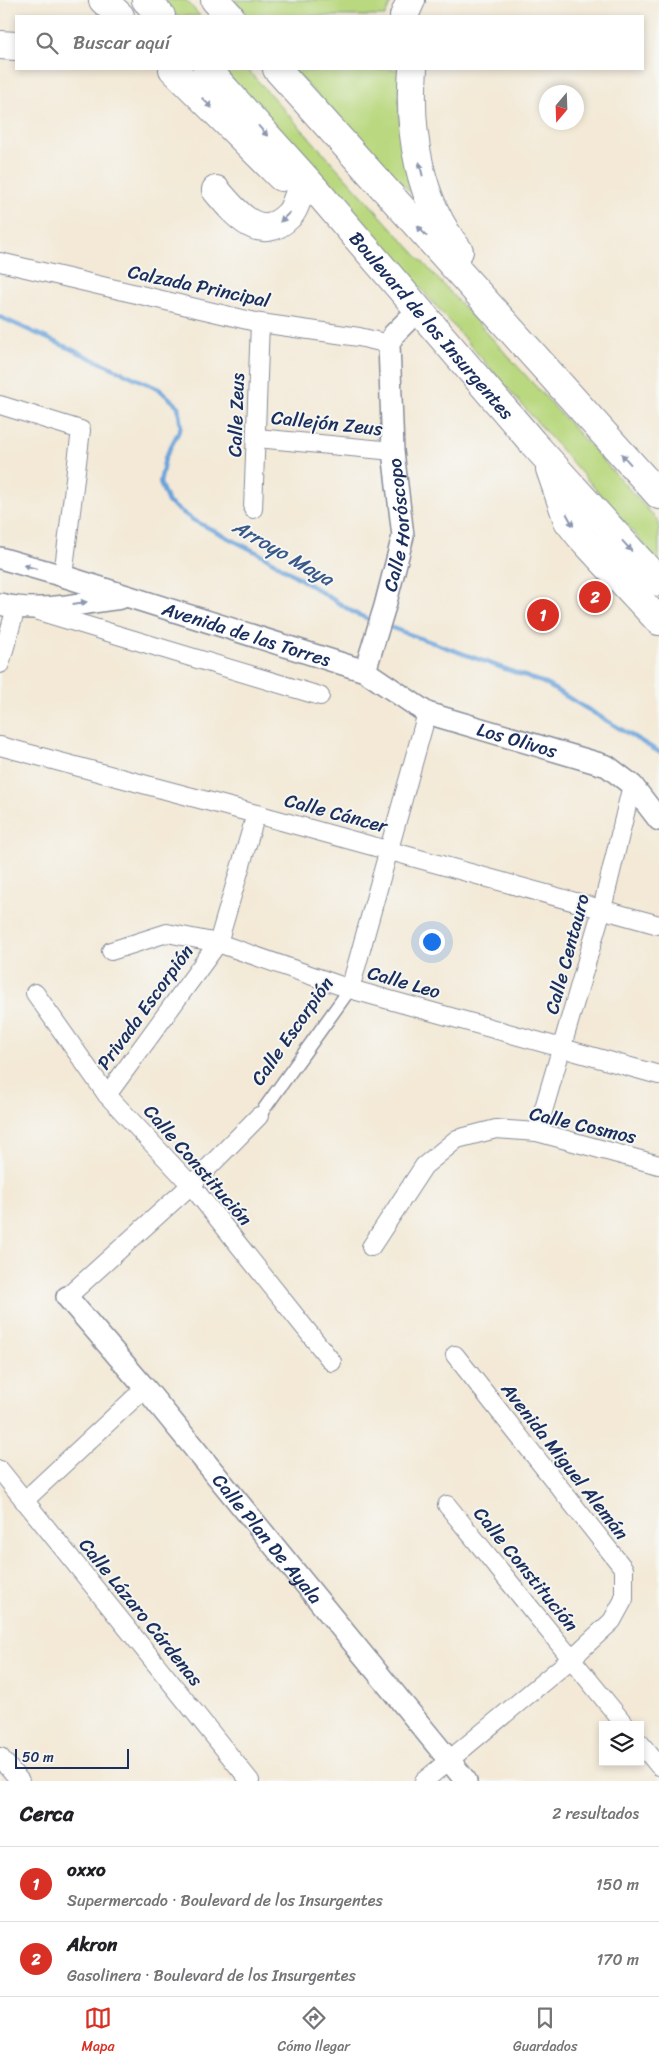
<!DOCTYPE html>
<html lang="es">
<head>
<meta charset="utf-8">
<style>
  :root { --surface:#fff; --page:#f6f6f6; --text:#202124; --muted:#757577; --line:#e0e0e0; --accent:#d93025 }
  body { margin:0; font-family:Sriracha,sans-serif; background:var(--page); color:var(--text) }
  .controls { position:absolute; right:15px; bottom:15px; display:grid; overflow:hidden; border-radius:0px; box-shadow:0 2px 8px #0003 }
  .controls button { width:45px; height:45px; display:grid; place-items:center; padding:0; border:0; border-bottom:1px solid var(--line); background:var(--surface); color:var(--text); font:25px sans-serif }
  .compass { position:absolute; left:539px; top:85px; width:45px; height:45px; border-radius:50%; background:var(--surface); box-shadow:0 2px 8px #0003; rotate:199deg }
  .scale { position:absolute; left:15px; bottom:12px; width:114px; box-sizing:border-box; padding-left:5px; border:2px solid #1b2f5e; border-top:0; font-size:14px; line-height:18px; white-space:nowrap; color:#1b2f5e; -webkit-text-stroke:4px #f6f6f2; paint-order:stroke }
  .you { position:absolute; left:431px; top:941px; width:18px; height:18px; margin:-12px; border:4px solid #fff; border-radius:50%; background:#1a73e8; box-shadow:0 0 0 8px #1a73e833 }
  .badge { display:grid; place-items:center; width:32px; height:32px; border-radius:50%; background:var(--accent); color:#fff; font-size:16px; font-weight:700 }
  .pin { position:absolute; translate:-50% -50%; border:2px solid #fff; box-shadow:0 1px 5px #0006 }
  .list { margin:0; padding:0; list-style:none }
  h2 { display:flex; justify-content:space-between; align-items:center; height:65px; margin:0; padding:0 20px; font-size:21px }
  h2 small { font-size:16px; font-weight:400; color:var(--muted) }
  .list li { display:grid; grid-template-columns:32px 1fr auto; gap:15px; align-items:center; box-sizing:border-box; height:75px; padding:0 20px; border-top:1px solid var(--line) }
  .list b { display:block; font-size:19px; white-space:nowrap }
  .list p { margin:0; font-size:16px; white-space:nowrap; color:var(--muted) }
  .list em { font-size:16px; font-style:normal; color:var(--muted) }
  .icon { flex:none; width:28px; height:28px; fill:none; stroke:currentColor; stroke-width:2; stroke-linecap:round; stroke-linejoin:round }
  .map { position:relative; flex:none; width:659px; height:1781px; overflow:hidden }
  .search { position:absolute; background:var(--surface); box-shadow:0 2px 8px #0003; left:15px; right:15px; top:15px; height:55px; display:flex; align-items:center; gap:12px; box-sizing:border-box; padding:0 18px; border-radius:0px; color:var(--muted); font-size:19px }
  .sheet { height:215px; background:var(--surface) }
  nav { display:flex; justify-content:space-around; align-items:center; box-sizing:border-box; height:70px; border-top:1px solid var(--line); background:var(--surface); font-size:14px; color:var(--muted) }
  nav a { display:grid; justify-items:center; gap:2px }
  nav .on { color:var(--accent) }
  .map>svg:first-child { display:block }
  .green { fill:#b9d87f; stroke:#6a846e }
  .lines { fill:none; stroke-linecap:round; stroke-linejoin:round }
  .stream { stroke:#6aa3da; stroke-width:4.5 }
  .pedestrian-casing { stroke:#878c9a; stroke-width:15 }
  .minor-casing { stroke:#878c9a; stroke-width:20 }
  .tertiary-casing { stroke:#878c9a; stroke-width:24 }
  .trunk-casing { stroke:#878c9a; stroke-width:30 }
  .pedestrian { stroke:#fff; stroke-width:12 }
  .minor { stroke:#fff; stroke-width:18 }
  .tertiary { stroke:#fff; stroke-width:21 }
  .trunk { stroke:#fff; stroke-width:28 }
  .oneway { fill:#8d97ae }
  .labels { text-anchor:middle; dominant-baseline:central; stroke-width:4; stroke-linejoin:round; paint-order:stroke }
  .street-label { font-size:19px; fill:#1b2f5e; stroke:#f6f6f2 }
  .water-label { font-size:20px; font-style:italic; fill:#375889; stroke:#f6f6f2 }
</style>
</head>
<body>
<div class="map">
<svg width="659" height="1781" viewBox="0 0 659 1781">
  <rect width="100%" height="100%" fill="#f6f6f2"/>
  <filter id="ink" filterUnits="userSpaceOnUse"><feTurbulence type="fractalNoise" baseFrequency=".02" numOctaves="2"/><feDisplacementMap in="SourceGraphic" scale="10" xChannelSelector="R" yChannelSelector="G"/><feConvolveMatrix kernelMatrix="1 2 1 2 8 2 1 2 1" color-interpolation-filters="sRGB"/></filter>
  <filter id="wash" filterUnits="userSpaceOnUse"><feTurbulence type="fractalNoise" baseFrequency=".0096" numOctaves="4" result="noise"/><feDisplacementMap in="SourceGraphic" scale="20" xChannelSelector="R" yChannelSelector="G"/><feGaussianBlur stdDeviation="1.12" result="paint"/><feColorMatrix in="noise" values="0 0 0 0 0 0 0 0 0 0 0 0 0 0 0 0 0 1.4 0 .05"/><feComposite in="paint" operator="in"/></filter>
  <g filter="url(#wash)">
    <rect width="100%" height="100%" fill="#f3e9d6"/>
    <g class="green">
      <polygon points="159,0 186,0 200,16 174,16"/>
      <polygon points="234,0 392,0 385,16 248,16"/>
      <polygon points="222,69 247,69 659,522 659,562 356,214"/>
      <path d="M292,69L310,71L401,69C394,118 404,155 419,201Z"/>
    </g>
    <g class="lines">
      <g class="stream">
        <polyline points="0,317 159,389 178,406 181,427 165,458 160,483 168,502 193,520 264,556 356,614 374,621"/>
        <polyline points="384,625 544,683 659,752"/>
      </g>
    </g>
  </g>
  <g filter="url(#ink)">
    <g class="lines">
      <defs>
        <polyline id="pedestrian" points="259,1116 350,989"/>
        <g id="minor">
          <polyline points="0,262 260,323 359,337 389,344"/>
          <polyline points="0,405 81,430 63,576"/>
          <polyline points="257,438 393,451"/>
          <polyline points="253,509 260,323"/>
          <polyline points="38,611 320,696"/>
          <polyline points="0,664 16,608"/>
          <polyline points="0,746 256,814 659,925"/>
          <polyline points="111,951 167,933 218,943 350,989 659,1075"/>
          <polyline points="350,989 427,713"/>
          <polyline points="35,993 107,1095 191,1185 332,1362"/>
          <polyline points="107,1095 218,943 256,814"/>
          <polyline points="537,1132 602,909 632,785"/>
          <polyline points="371,1247 424,1166 457,1139 496,1129 537,1132 659,1165"/>
          <polyline points="67,1297 191,1185 259,1116"/>
          <polyline points="0,1470 250,1781"/>
          <polyline points="24,1501 145,1388"/>
          <polyline points="447,1505 625,1725"/>
          <polyline points="640,1743 659,1766"/>
          <polyline points="0,1757 20,1781"/>
          <polyline points="424,1781 571,1659 612,1621 624,1599 624,1569 455,1355"/>
        </g>
        <g id="tertiary">
          <path id="s1" d="M0,558L63,576L365,671L427,713L607,766L632,785L659,820"/>
          <path d="M0,604C39,614 81,603 121,598"/>
          <path id="s2" d="M365,671L385,606L403,536L393,451L389,344L394,334L408,320"/>
          <path id="s3" d="M67,1297L145,1388L466,1781"/>
        </g>
        <g id="trunk">
          <polyline points="103,0 120,16"/>
          <polyline points="146,0 161,16"/>
          <polyline points="215,0 230,16"/>
          <polyline points="404,16 411,0"/>
          <polyline points="0,45 16,46"/>
          <polyline points="173,69 281,177"/>
          <path id="s4" d="M207,69L315,189L533,443L659,582"/>
          <polyline points="277,69 659,495"/>
          <path d="M413,69C408,132 419,201 459,251"/>
          <path d="M216,190C234,211 259,245 288,216C294,211 297,199 300,192"/>
          <polyline points="550,469 568,521 580,536 659,621"/>
        </g>
      </defs>
      <use href="#pedestrian" class="pedestrian-casing"/>
      <use href="#minor" class="minor-casing"/>
      <use href="#tertiary" class="tertiary-casing"/>
      <use href="#trunk" class="trunk-casing"/>
      <use href="#pedestrian" class="pedestrian"/>
      <use href="#minor" class="minor"/>
      <use href="#tertiary" class="tertiary"/>
      <use href="#trunk" class="trunk"/>
    </g>
    <defs><path id="oneway-solid" d="M-6-.8H1V-3.2L6.5 0L1 3.2V.8H-6Z" transform="scale(1.25)"/></defs>
    <g class="oneway">
      <use href="#oneway-solid" transform="translate(207 103) rotate(45)"/>
      <use href="#oneway-solid" transform="translate(263 131) rotate(48)"/>
      <use href="#oneway-solid" transform="translate(421 169) rotate(-103)"/>
      <use href="#oneway-solid" transform="translate(285 217) rotate(136)"/>
      <use href="#oneway-solid" transform="translate(422 231) rotate(-132)"/>
      <use href="#oneway-solid" transform="translate(626 459) rotate(-132)"/>
      <use href="#oneway-solid" transform="translate(570 520) rotate(61)"/>
      <use href="#oneway-solid" transform="translate(627 546) rotate(48)"/>
      <use href="#oneway-solid" transform="translate(30 567) rotate(-164)"/>
      <use href="#oneway-solid" transform="translate(80 603) rotate(-8)"/>
    </g>
  </g>
  <g class="labels">
    <g class="street-label">
      <text transform="translate(199 286) rotate(12)">Calzada Principal</text>
      <text stroke="none"><textPath href="#s4" startOffset="341">Boulevard de los Insurgentes</textPath></text>
      <text transform="translate(236 415) rotate(-88)">Calle Zeus</text>
      <text transform="translate(327 423) rotate(6)">Callejón Zeus</text>
      <text stroke="none"><textPath href="#s2" startOffset="151">Calle Horóscopo</textPath></text>
      <text stroke="none"><textPath href="#s1" startOffset="258">Avenida de las Torres</textPath></text>
      <text stroke="none"><textPath href="#s1" startOffset="551">Los Olivos</textPath></text>
      <text transform="translate(336 813) rotate(15)">Calle Cáncer</text>
      <text transform="translate(567 954) rotate(-75)">Calle Centauro</text>
      <text transform="translate(404 982) rotate(16)">Calle Leo</text>
      <text transform="translate(145 1007) rotate(-54)">Privada Escorpión</text>
      <text transform="translate(292 1031) rotate(-55)">Calle Escorpión</text>
      <text transform="translate(583 1125) rotate(13)">Calle Cosmos</text>
      <text transform="translate(198 1165) rotate(49)">Calle Constitución</text>
      <text transform="translate(565 1461) rotate(52)">Avenida Miguel Alemán</text>
      <text stroke="none"><textPath href="#s3" startOffset="314">Calle Plan De Ayala</textPath></text>
      <text transform="translate(526 1569) rotate(51)">Calle Constitución</text>
      <text transform="translate(141 1612) rotate(51)">Calle Lázaro Cárdenas</text>
    </g>
    <g class="water-label">
      <text transform="translate(283 553) rotate(30)">Arroyo Maya</text>
    </g>
  </g>
</svg>
<div class="controls">
<button><svg class="icon" aria-label="layers" viewBox="0 0 24 24"><path d="M12 4l9 5-9 5-9-5zM3 14l9 5 9-5"/></svg></button>
</div>
<svg class="compass" viewBox="-18 -18 36 36"><path d="M0-13l5 13h-10z" fill="#e53935"/><path d="M0 13l5-13h-10z" fill="#757577"/></svg>
<div class="scale">50 m</div>
<div class="you"></div>
<div class="pin badge" style="left:543px;top:615px">1</div>
<div class="pin badge" style="left:595px;top:597px">2</div>
<div class="search"><svg class="icon" aria-label="search" viewBox="0 0 24 24"><circle cx="10" cy="10" r="6"/><path d="M15 15l6 6"/></svg>Buscar aquí</div>
</div>
<section class="sheet">
<h2>Cerca<small>2 resultados</small></h2>
<ul class="list">
<li><span class="badge">1</span><div><b>oxxo</b><p>Supermercado · Boulevard de los Insurgentes</p></div><em>150 m</em></li>
<li><span class="badge">2</span><div><b>Akron</b><p>Gasolinera · Boulevard de los Insurgentes</p></div><em>170 m</em></li>
</ul>
</section>
<nav>
<a class="on"><svg class="icon" aria-label="map" viewBox="0 0 24 24"><path d="M3 6l6-2 6 2 6-2v14l-6 2-6-2-6 2zM9 4v14M15 6v14"/></svg>Mapa</a>
<a><svg class="icon" aria-label="directions" viewBox="0 0 24 24"><path d="M12 3l9 9-9 9-9-9zM9 14v-3h6M13 9l2 2-2 2"/></svg>Cómo llegar</a>
<a><svg class="icon" aria-label="saved" viewBox="0 0 24 24"><path d="M7 4h10v16l-5-4-5 4z"/></svg>Guardados</a>
</nav>
</body>
</html>
